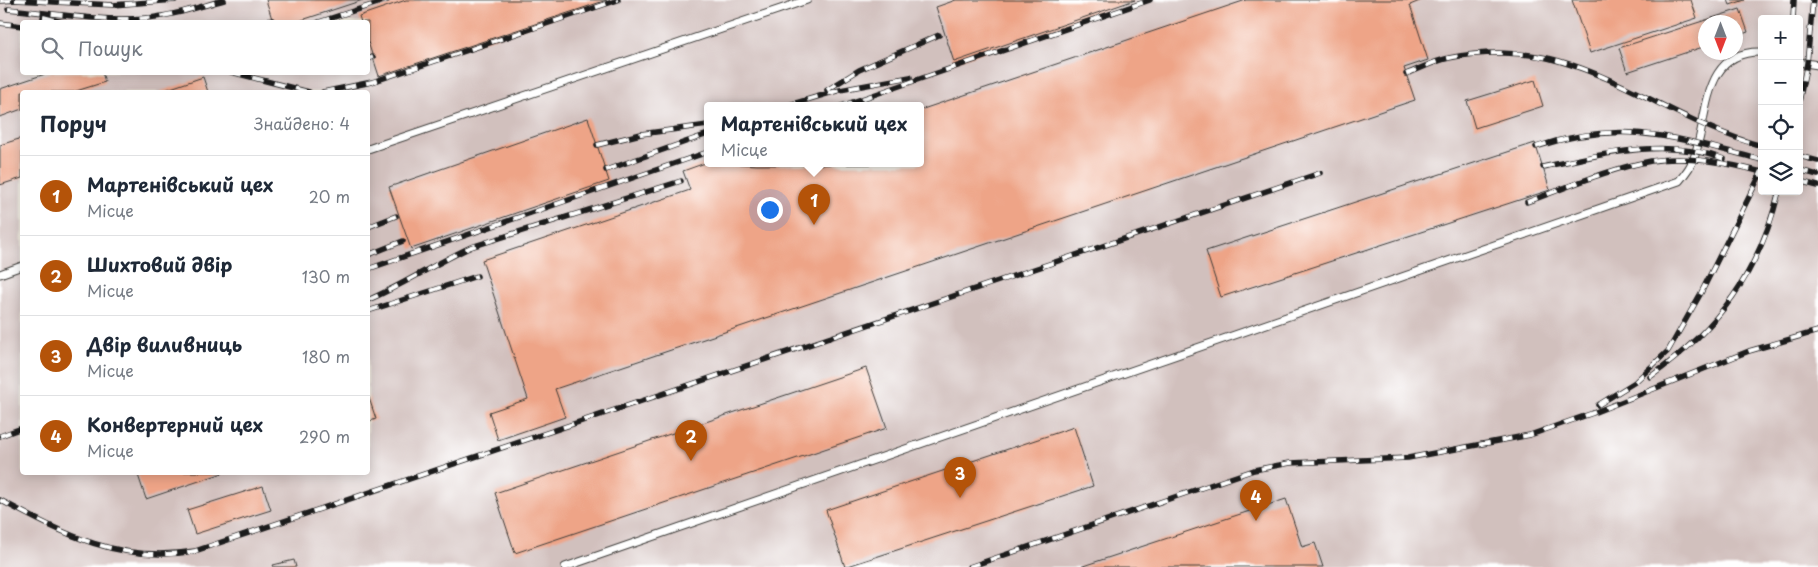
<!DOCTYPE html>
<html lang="uk">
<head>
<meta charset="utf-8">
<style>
  :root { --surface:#fff; --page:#f2f2f3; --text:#1f2937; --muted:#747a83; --line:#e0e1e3; --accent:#b45309 }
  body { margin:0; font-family:"Playpen Sans",sans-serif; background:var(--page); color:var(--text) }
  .controls { position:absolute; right:15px; top:15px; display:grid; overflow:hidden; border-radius:5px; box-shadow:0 2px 12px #0003 }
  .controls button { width:45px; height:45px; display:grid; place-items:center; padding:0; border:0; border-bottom:1px solid var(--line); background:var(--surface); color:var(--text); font:25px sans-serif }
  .compass { position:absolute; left:1698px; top:15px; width:45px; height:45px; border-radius:50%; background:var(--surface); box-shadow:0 2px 12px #0003; rotate:180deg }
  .you { position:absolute; left:769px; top:209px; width:18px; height:18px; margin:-12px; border:4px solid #fff; border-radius:50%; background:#1a73e8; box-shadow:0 0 0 8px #1a73e833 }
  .badge { display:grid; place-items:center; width:32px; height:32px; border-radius:50%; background:var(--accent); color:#fff; font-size:16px; font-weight:700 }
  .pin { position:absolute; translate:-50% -41px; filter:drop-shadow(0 1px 2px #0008) }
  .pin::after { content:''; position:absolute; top:26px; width:18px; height:15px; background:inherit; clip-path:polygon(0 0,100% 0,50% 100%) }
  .popup { position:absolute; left:704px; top:102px; width:220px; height:65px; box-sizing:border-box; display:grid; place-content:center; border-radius:5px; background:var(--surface); filter:drop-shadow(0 1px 4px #0005); font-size:16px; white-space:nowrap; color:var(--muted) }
  .popup b { font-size:19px; color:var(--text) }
  .popup::after { content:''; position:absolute; left:50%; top:100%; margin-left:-10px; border:10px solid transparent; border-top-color:var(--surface) }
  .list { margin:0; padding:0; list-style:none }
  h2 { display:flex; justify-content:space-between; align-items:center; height:65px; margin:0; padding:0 20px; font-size:21px }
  h2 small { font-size:16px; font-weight:400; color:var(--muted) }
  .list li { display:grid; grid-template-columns:32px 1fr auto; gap:15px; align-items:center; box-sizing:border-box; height:80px; padding:0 20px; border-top:1px solid var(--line) }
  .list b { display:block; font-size:19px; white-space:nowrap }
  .list p { margin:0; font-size:16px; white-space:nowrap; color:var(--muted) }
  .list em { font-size:16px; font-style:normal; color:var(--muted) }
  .icon { flex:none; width:28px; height:28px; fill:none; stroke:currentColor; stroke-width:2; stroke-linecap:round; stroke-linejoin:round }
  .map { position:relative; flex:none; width:1818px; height:567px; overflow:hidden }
  .search { position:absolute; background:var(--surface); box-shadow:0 2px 12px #0003; left:20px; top:20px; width:350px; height:55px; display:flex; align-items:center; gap:12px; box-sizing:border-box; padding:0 18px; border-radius:5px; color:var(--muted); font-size:19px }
  .panel { position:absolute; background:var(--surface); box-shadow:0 2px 12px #0003; left:20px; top:90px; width:350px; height:385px; border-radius:5px }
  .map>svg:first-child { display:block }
  .industrial { fill:#d1c0bd; fill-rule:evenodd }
  .building { fill:#eea487 }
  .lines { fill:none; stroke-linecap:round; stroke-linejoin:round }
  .lane-casing { stroke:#3d3c39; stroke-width:9 }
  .lane { stroke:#fff; stroke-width:7 }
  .rail-casing { stroke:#1c1c1c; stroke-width:5.5 }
  .rail { stroke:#fff; stroke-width:4; stroke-dasharray:11; stroke-linecap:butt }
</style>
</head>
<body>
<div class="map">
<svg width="1818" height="567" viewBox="0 0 1818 567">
  <rect width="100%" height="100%" fill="#fff"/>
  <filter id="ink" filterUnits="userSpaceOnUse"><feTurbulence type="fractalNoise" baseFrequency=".02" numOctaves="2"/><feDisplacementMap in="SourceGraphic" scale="10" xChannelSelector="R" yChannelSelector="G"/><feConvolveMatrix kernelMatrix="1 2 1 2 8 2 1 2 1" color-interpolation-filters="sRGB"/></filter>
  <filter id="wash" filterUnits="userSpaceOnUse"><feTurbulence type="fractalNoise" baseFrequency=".0096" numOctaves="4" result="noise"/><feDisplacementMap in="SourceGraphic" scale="20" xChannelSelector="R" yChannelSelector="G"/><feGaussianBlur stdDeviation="1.12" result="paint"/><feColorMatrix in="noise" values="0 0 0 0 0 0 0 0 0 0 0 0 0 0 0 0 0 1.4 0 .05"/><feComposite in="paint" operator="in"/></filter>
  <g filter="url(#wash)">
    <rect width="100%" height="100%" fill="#f5f0df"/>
    <path class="industrial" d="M0,0H1818V567H0ZM1762,19H1799V191H1762ZM22,22H368V72H22ZM1706,22H1736V52H1706ZM22,92H368V472H22ZM708,106H920V164H708Z"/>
    <g id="blocks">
      <g class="building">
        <polygon points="266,0 363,0 296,22 273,22"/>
        <polygon points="406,0 607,0 379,76 368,42 368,22 361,22 359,16"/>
        <polygon points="956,0 1135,0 954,62 936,7"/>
        <polygon points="1246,0 1422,0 1410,5 1428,60 1404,68 1415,100 555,389 565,417 498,440 489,412 528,399 482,260 690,190 683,171 708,162 757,165 920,164 920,110"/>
        <polygon points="1572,0 1691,0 1697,18 1590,53"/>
        <polygon points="1728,0 1745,0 1730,5"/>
        <polygon points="1740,9 1748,32 1736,36 1736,22 1706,22 1706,46 1627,72 1619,48"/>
        <polygon points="51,72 102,72 105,82 73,92 22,92 22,109 0,117 0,89"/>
        <polygon points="203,77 208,92 159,92"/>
        <polygon points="1535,80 1543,106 1475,128 1467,101"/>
        <polygon points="588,118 609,181 411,249 389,187"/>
        <polygon points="22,138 22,178 0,185 0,145"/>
        <polygon points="1535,143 1550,190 1221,297 1206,251"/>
        <polygon points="866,368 887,428 515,553 495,493"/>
        <polygon points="368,395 376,419 368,422"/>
        <polygon points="1074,427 1093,486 845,567 826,510"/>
        <polygon points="137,472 223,472 223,473 146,499"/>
        <polygon points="263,486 271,510 195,534 187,510"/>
        <polygon points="1286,499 1302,547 1315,543 1323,567 1080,567"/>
        <polygon points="294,560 296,567 274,567 273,565"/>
      </g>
    </g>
  </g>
  <g filter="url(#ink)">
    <use href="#blocks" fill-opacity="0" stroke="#3d3c39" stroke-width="1"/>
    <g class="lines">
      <defs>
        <g id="lane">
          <polyline points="1799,62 1818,65"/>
          <polyline points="368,149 807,0"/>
          <polyline points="0,274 22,266"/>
          <path d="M565,567L1679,181C1685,174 1691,167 1694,158C1709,117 1701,50 1762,52"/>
        </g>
      </defs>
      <use href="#lane" class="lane-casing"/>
      <use href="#lane" class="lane"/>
      <defs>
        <g id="rail">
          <polyline points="15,0 113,5 175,0"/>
          <polyline points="0,1 17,0"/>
          <path d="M8,9C53,13 100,22 146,18C173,16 198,7 224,0"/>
          <polyline points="43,17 62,22"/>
          <polyline points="1793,19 1794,0"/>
          <polyline points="262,22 272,20"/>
          <polyline points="319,22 387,0"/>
          <polyline points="0,23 22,26"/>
          <polyline points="368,59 373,57"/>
          <polyline points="231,72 309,92"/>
          <path d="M1406,74C1420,69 1434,61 1449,58C1483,51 1525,51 1559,61C1629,81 1690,127 1762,146"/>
          <polyline points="827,90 859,70 939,35"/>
          <polyline points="323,92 372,82 618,0"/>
          <polyline points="1799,102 1807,63 1813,0"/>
          <polyline points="786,106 840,90 910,77"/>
          <polyline points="841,106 1150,0"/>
          <polyline points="597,145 641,134 708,125"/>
          <path d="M1536,147C1623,118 1678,138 1762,160"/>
          <polyline points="1799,156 1818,161"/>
          <path d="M1543,167C1603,154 1664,137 1724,159"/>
          <polyline points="606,170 708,134"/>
          <polyline points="1799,170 1818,175"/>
          <polyline points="1799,181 1818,186"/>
          <path d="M1527,202C1568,187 1608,169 1651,161C1687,155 1727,163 1762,172"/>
          <polyline points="368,227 396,216"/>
          <polyline points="368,255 403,241"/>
          <polyline points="368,269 708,152"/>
          <path d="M368,300C403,285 436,263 471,247L681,181"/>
          <polyline points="368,311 477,276"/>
          <path d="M1650,377C1719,328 1759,273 1779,191"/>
          <polyline points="1598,405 1635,382 1668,351 1701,293 1762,171"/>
          <polyline points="0,436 22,428"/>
          <path d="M0,500C64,534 120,564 195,551L1320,173"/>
          <polyline points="969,567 1254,470 1290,463 1408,458 1530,435 1593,413 1749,351 1818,331"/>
        </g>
      </defs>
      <use href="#rail" class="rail-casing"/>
      <use href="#rail" class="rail"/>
    </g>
  </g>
</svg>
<div class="controls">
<button>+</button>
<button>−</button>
<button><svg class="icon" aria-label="locate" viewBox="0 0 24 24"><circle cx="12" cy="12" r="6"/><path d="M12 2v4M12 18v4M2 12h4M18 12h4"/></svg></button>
<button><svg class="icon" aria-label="layers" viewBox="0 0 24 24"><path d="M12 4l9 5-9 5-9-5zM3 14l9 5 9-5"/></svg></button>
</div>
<svg class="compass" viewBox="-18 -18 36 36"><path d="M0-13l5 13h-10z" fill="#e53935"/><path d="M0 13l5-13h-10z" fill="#747a83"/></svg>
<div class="you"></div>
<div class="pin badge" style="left:814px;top:225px">1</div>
<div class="popup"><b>Мартенівський цех</b>Місце</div>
<div class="pin badge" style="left:691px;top:461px">2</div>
<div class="pin badge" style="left:960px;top:498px">3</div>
<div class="pin badge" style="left:1256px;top:521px">4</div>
<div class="search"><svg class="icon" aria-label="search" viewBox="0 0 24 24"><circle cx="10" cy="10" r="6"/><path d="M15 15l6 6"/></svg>Пошук</div>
<section class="panel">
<h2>Поруч<small>Знайдено: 4</small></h2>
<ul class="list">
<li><span class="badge">1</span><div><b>Мартенівський цех</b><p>Місце</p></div><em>20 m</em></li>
<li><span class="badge">2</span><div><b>Шихтовий двір</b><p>Місце</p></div><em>130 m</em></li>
<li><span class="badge">3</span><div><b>Двір виливниць</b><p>Місце</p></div><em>180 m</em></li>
<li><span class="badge">4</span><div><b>Конвертерний цех</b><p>Місце</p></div><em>290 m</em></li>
</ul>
</section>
</div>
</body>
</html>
